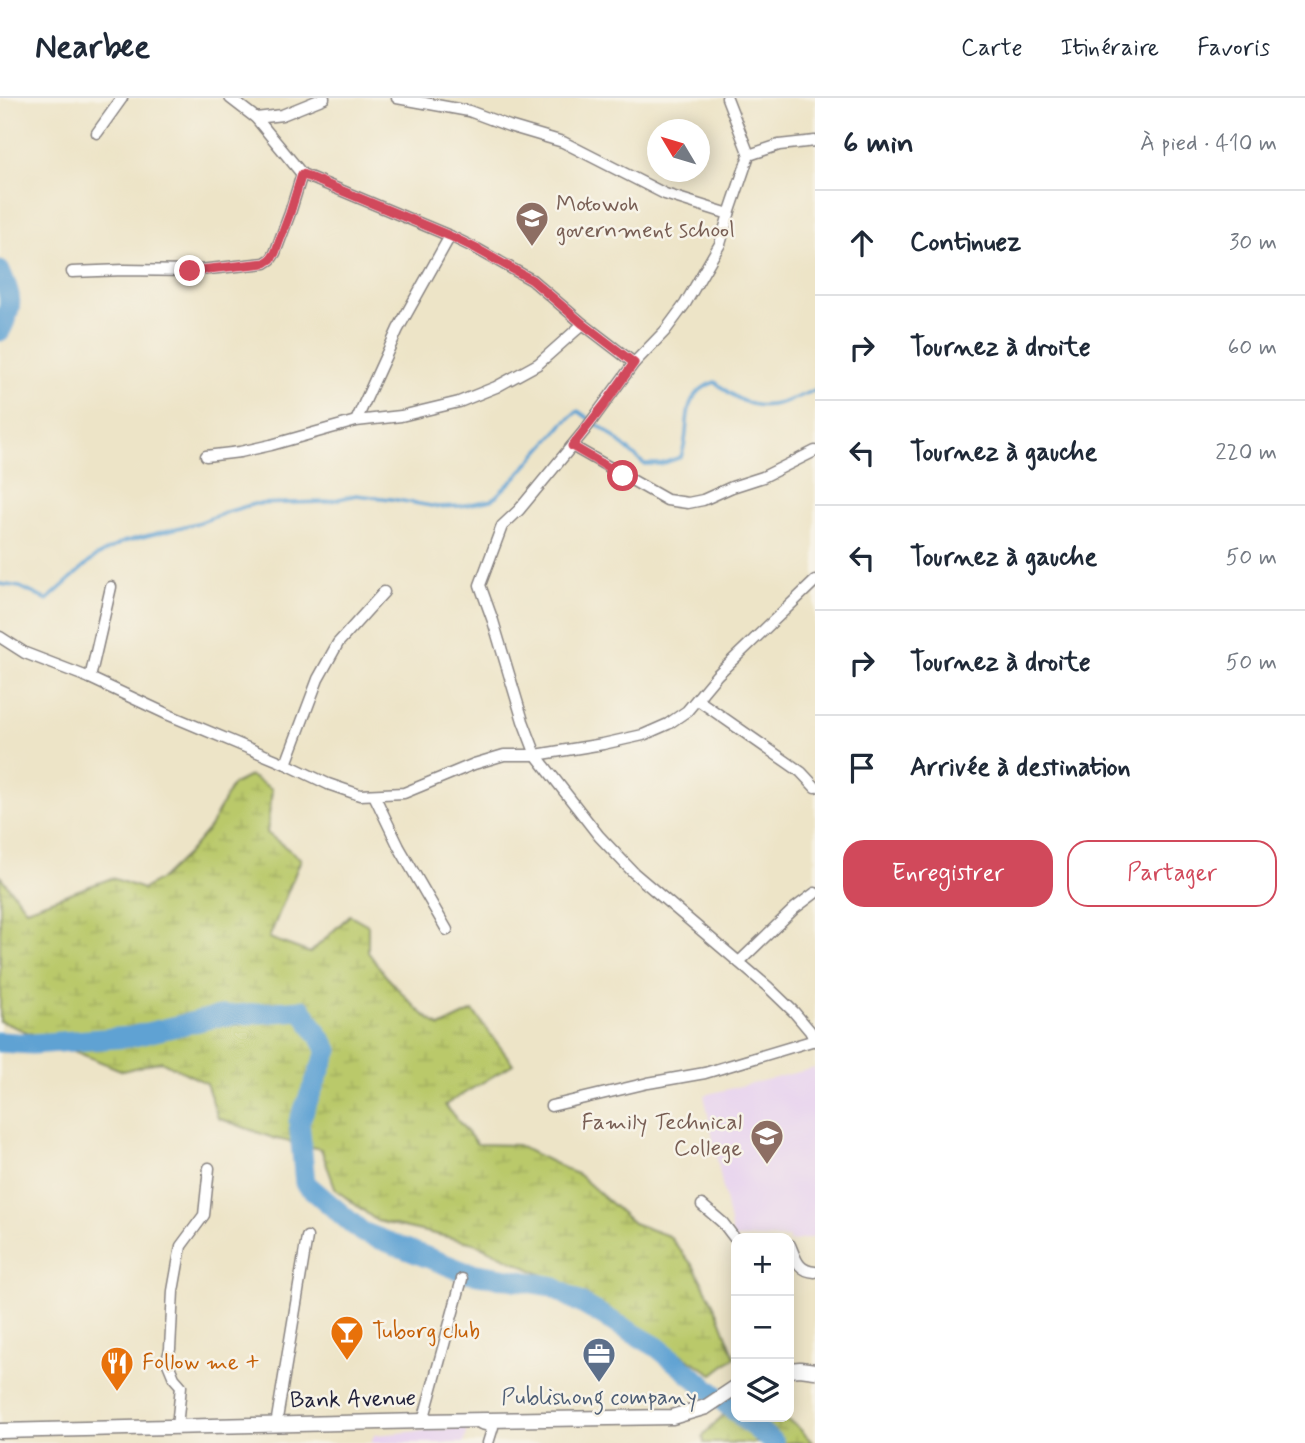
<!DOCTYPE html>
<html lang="fr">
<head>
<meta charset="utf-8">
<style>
  :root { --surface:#fff; --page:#f6f6f7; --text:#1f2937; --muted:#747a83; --line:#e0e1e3; --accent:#d1495b }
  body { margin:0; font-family:Mynerve,sans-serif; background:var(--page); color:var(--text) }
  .controls { position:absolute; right:21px; bottom:21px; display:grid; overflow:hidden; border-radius:14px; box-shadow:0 4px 18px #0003 }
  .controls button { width:63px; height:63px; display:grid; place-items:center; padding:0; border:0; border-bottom:2px solid var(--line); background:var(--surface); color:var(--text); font:35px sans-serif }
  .compass { position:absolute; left:647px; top:21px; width:63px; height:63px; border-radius:50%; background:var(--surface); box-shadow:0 4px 18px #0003; rotate:308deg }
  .stop { position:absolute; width:21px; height:21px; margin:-16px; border:5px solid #d1495b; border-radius:50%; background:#fff }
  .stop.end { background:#d1495b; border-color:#fff; box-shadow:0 2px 7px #0008 }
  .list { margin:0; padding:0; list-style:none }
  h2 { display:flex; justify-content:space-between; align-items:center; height:91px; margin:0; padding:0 28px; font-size:30px }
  h2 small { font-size:23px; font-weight:400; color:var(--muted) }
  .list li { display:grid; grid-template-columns:46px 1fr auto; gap:21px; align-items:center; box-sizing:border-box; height:105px; padding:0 28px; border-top:2px solid var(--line) }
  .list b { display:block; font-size:26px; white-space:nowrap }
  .list em { font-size:23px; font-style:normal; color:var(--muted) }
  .actions { display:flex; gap:14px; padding:21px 28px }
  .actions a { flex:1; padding:16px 0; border:2px solid var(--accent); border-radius:21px; text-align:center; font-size:24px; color:var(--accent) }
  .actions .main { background:var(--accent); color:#fff }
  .icon { flex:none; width:38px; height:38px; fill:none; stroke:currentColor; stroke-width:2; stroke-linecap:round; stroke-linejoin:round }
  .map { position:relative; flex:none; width:815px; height:1345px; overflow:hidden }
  header { display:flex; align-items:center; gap:42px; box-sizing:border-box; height:98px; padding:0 35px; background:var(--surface); border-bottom:2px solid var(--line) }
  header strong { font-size:33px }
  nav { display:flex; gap:38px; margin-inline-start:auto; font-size:24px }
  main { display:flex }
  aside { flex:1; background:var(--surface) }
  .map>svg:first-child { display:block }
  .built { fill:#e7d2ef }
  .wetland { fill:url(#wetland-marsh); stroke:#6e7653; stroke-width:2 }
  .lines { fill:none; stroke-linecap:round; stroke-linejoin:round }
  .stream { stroke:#5fa2d3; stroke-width:3.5 }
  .river { stroke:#5fa2d3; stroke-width:21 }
  .minor-casing { stroke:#888381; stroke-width:13 }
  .tertiary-casing { stroke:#888381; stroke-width:17 }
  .minor { stroke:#fff; stroke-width:10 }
  .tertiary { stroke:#fff; stroke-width:14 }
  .route { stroke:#d1495b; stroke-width:9 }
  .labels { text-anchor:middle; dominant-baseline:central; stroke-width:5; stroke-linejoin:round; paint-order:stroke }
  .education-label { font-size:23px; fill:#785e54; stroke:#f7f3e8; text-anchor:start }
  .food-label { font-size:23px; fill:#c56008; stroke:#f7f3e8; text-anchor:start }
  .service-label { font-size:23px; fill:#4e5e75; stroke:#f7f3e8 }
  .street-label { font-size:23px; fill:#22223b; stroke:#f7f3e8 }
</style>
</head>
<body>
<header>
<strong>Nearbee</strong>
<nav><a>Carte</a><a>Itinéraire</a><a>Favoris</a></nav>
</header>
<main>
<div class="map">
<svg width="815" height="1345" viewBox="0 0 815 1345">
  <defs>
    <pattern id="wetland-marsh" width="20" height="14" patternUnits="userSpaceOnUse" patternTransform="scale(1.75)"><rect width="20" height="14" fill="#bac96b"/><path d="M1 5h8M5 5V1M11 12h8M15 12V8" fill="none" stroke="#a0ac5e"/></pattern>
  </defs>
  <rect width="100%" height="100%" fill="#f7f3e8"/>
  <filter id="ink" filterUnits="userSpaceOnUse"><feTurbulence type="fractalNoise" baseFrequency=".0143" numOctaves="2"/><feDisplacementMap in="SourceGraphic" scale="14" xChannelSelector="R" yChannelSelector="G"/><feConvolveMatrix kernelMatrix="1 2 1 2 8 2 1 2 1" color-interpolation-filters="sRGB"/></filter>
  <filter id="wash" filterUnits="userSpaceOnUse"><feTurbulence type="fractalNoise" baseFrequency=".00686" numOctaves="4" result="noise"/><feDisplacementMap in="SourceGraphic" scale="28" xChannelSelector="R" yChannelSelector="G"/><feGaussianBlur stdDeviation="1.57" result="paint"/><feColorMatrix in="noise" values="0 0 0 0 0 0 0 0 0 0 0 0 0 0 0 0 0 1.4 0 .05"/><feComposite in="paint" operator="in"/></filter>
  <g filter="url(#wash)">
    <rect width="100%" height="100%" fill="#ede4c7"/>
    <g class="built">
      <polygon points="815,970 815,1139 789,1144 789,1140 736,1140 736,1155 704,997"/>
      <polygon points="467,1329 464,1345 371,1345 374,1337"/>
    </g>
    <g class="wetland">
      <polygon points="250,678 272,691 267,735 301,761 269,840 310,855 350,817 368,827 368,854 386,878 418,912 440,929 473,913 513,966 445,1007 477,1046 517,1047 579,1077 633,1125 669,1138 694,1169 717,1213 735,1259 713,1276 584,1196 474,1145 377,1123 336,1092 321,1051 273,1040 218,1020 206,985 161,963 123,973 0,923 0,778 26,811 112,780 143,791 162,780 187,756 210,729 232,687"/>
      <polygon points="736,1306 736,1319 781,1319 797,1328 813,1345 704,1345 703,1338 731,1309"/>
    </g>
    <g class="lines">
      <path class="stream" d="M0,486L20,489L47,502L95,459L123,444L201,424L227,414L254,406L326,404L356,397L391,401L437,409L460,408L492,402L518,377L565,324L578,313L608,334L644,366H661L681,359C693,330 676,298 715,284C724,291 733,299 743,303C767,315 792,301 815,292"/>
      <g class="river">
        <path d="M0,173C12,200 14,206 0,233"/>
        <polyline points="0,944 32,946 130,939 220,918 302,912 328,952 299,1024 305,1085 362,1134 465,1174 551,1188 657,1249 736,1314"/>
        <polyline points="742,1319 774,1345"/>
      </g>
    </g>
  </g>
  <g filter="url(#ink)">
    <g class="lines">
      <defs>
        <g id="minor">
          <polyline points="230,0 256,20 302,76 450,138 477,151 532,182 583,226 634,265"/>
          <polyline points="397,0 469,13 509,28 563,44 665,96 729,116"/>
          <polyline points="727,0 749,57 729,116 720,146 685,206 665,233 634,265 585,332 519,412 502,428 480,487 493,523 523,623 536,657 599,738 634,775 768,889 794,914 810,933 815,943"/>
          <polyline points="256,20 282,17 324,0"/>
          <polyline points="97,35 122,0"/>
          <polyline points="749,57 779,47 815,43"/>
          <polyline points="72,174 124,172 190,173 265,165 271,161 275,155 290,115 302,76"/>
          <polyline points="356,323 398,231 450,138"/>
          <polyline points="572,348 667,402 688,405 703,402 732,389 763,379 815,353"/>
          <polyline points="206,358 240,354 271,347 356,323 401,318 459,304 496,289 538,266 583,226"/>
          <polyline points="0,539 25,555 90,580 169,617 286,666 328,686 360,697 404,695 474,666 504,657 536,657 603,646 643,637 668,626 687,613 717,577 815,483"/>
          <polyline points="90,580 111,489"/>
          <polyline points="698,602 801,674 815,689"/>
          <polyline points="286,666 318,581 338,545 384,494"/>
          <polyline points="374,697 399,749 447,832"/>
          <polyline points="739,864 795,810 815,795"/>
          <polyline points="551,1008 648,985 705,975 815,942"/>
          <polyline points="702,1107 723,1125 736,1142"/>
          <path d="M790,1147C796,1161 798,1173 815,1174"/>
          <polyline points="423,1323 462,1181"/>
          <polyline points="481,1326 493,1329 488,1345"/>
          <polyline points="276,1327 307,1139"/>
          <polyline points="177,1329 181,1288 174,1280 167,1263 170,1251 173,1193 181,1148 204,1117 209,1070"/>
        </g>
        <g id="tertiary">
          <polyline points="789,1272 800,1271 815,1273"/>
          <polyline points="0,1333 423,1323 672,1319 706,1309 736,1289"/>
        </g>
      </defs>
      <use href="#minor" class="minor-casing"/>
      <use href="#tertiary" class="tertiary-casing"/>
      <use href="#minor" class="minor"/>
      <use href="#tertiary" class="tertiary"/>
    </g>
  </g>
  <g class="lines" filter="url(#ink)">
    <polyline class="route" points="190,173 265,165 271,161 275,155 290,115 302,76 450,138 477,151 532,182 583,226 634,265 605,306 572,348 623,378"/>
  </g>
  <defs>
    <symbol id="school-pin" viewBox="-11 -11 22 30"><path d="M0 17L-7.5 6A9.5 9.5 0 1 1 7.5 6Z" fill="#8d6e63" stroke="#f7f3e8"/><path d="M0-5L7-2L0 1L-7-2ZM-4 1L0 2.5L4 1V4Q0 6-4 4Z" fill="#fff"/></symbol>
    <symbol id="bar-pin" viewBox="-11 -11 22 30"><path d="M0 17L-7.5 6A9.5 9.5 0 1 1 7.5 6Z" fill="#e8710a" stroke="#f7f3e8"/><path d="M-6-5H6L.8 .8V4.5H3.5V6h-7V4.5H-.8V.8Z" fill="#fff"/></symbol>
    <symbol id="office-pin" viewBox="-11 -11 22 30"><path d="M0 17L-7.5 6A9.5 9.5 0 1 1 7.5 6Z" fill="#5c6f8a" stroke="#f7f3e8"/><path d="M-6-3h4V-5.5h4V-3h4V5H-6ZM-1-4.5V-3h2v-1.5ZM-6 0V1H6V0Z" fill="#fff"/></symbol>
    <symbol id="restaurant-pin" viewBox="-11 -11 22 30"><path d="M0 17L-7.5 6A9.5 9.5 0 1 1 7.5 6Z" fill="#e8710a" stroke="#f7f3e8"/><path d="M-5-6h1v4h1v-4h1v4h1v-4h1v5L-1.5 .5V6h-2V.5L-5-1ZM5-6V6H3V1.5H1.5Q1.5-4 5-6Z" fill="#fff"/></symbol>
  </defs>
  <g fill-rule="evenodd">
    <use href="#school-pin" x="513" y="101" width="38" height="52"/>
    <use href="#school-pin" x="748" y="1019" width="38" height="52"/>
    <use href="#bar-pin" x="328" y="1215" width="38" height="52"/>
    <use href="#office-pin" x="580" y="1237" width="38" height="52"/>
    <use href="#restaurant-pin" x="98" y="1246" width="38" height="52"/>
  </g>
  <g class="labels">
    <g class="education-label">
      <text x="556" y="107">Motowoh<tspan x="556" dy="26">government school</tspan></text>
      <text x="742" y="1025" text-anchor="end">Family Technical<tspan x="742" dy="26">College</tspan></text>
    </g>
    <g class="food-label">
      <text x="372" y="1234">Tuborg club</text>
      <text x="142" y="1265">Follow me +</text>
    </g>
    <g class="service-label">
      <text x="599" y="1300">Publishong company</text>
    </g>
    <g class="street-label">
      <text transform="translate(353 1302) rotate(-1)">Bank Avenue</text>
    </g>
  </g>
</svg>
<div class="controls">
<button>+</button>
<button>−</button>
<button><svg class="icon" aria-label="layers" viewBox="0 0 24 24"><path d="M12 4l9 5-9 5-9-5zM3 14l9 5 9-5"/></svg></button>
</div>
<svg class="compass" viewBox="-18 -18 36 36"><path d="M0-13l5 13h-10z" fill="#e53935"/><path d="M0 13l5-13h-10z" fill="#747a83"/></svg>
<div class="stop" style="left:623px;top:378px"></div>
<div class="stop end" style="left:190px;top:173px"></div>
</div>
<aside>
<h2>6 min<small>À pied · 410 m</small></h2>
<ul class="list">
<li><svg class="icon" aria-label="ahead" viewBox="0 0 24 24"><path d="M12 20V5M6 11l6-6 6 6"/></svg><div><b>Continuez</b></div><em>30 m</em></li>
<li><svg class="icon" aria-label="right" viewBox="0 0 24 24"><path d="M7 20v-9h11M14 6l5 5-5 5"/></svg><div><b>Tournez à droite</b></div><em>60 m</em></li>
<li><svg class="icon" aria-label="left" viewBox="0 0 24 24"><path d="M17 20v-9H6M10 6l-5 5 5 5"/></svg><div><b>Tournez à gauche</b></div><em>220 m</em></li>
<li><svg class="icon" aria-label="left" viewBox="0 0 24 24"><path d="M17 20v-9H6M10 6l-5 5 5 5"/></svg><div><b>Tournez à gauche</b></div><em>50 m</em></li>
<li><svg class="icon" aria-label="right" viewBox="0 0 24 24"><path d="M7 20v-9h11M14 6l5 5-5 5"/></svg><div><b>Tournez à droite</b></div><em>50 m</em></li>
<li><svg class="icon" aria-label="arrive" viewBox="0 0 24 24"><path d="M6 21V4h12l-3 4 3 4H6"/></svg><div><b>Arrivée à destination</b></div></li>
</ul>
<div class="actions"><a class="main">Enregistrer</a><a>Partager</a></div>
</aside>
</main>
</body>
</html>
